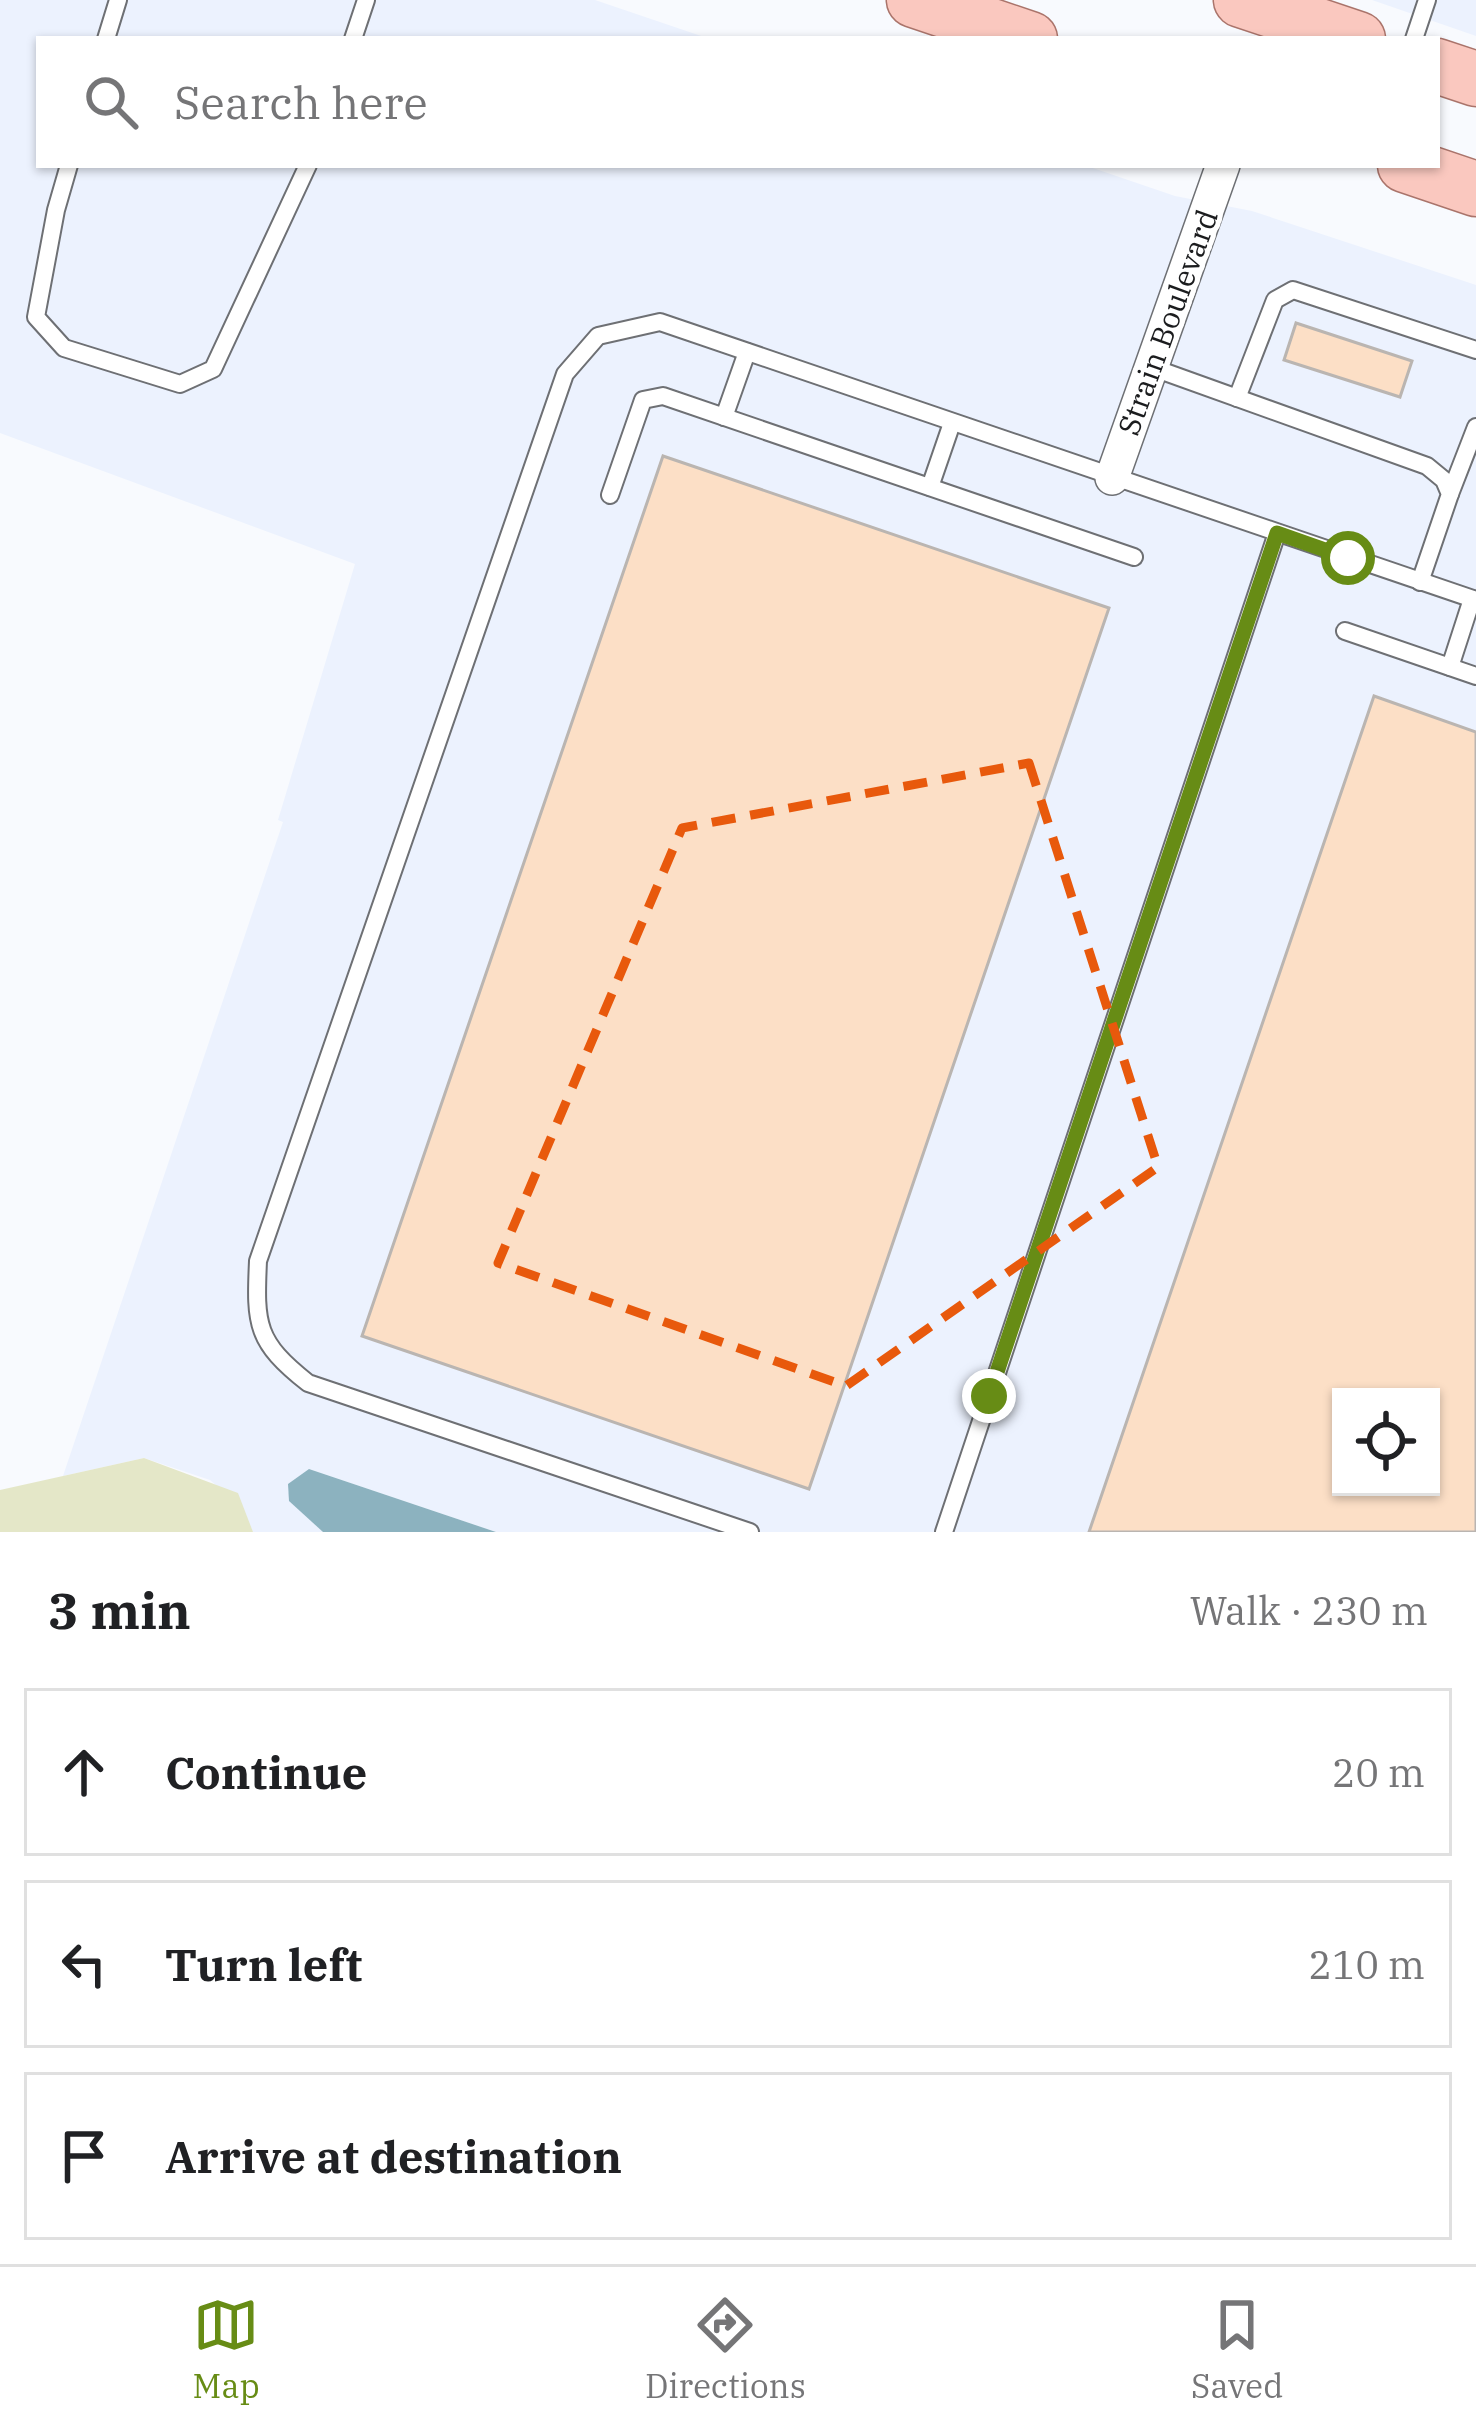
<!DOCTYPE html>
<html lang="en">
<head>
<meta charset="utf-8">
<style>
  :root { --surface:#fff; --page:#f6f6f6; --text:#202124; --muted:#757577; --line:#e0e0e0; --accent:#678c15 }
  body { margin:0; font-family:"IBM Plex Serif",serif; background:var(--page); color:var(--text) }
  .controls { position:absolute; right:36px; bottom:36px; display:grid; overflow:hidden; border-radius:0px; box-shadow:0 3px 9px #0004 }
  .controls button { width:108px; height:108px; display:grid; place-items:center; padding:0; border:0; border-bottom:3px solid var(--line); background:var(--surface); color:var(--text); font:60px sans-serif }
  .stop { position:absolute; width:36px; height:36px; margin:-27px; border:9px solid #678c15; border-radius:50%; background:#fff }
  .stop.end { background:#678c15; border-color:#fff; box-shadow:0 3px 12px #0008 }
  .list { margin:0; padding:0; list-style:none }
  h2 { display:flex; justify-content:space-between; align-items:center; height:156px; margin:0; padding:0 48px; font-size:51px }
  h2 small { font-size:39px; font-weight:400; color:var(--muted) }
  .list li { display:grid; grid-template-columns:78px 1fr auto; gap:36px; align-items:center; box-sizing:border-box; height:168px; margin:0 24px 24px; padding:0 24px; border:3px solid var(--line); border-radius:0px }
  .list b { display:block; font-size:45px; white-space:nowrap }
  .list em { font-size:39px; font-style:normal; color:var(--muted) }
  .icon { flex:none; width:66px; height:66px; fill:none; stroke:currentColor; stroke-width:2; stroke-linecap:round; stroke-linejoin:round }
  .map { position:relative; flex:none; width:1476px; height:1532px; overflow:hidden }
  .search { position:absolute; background:var(--surface); box-shadow:0 3px 9px #0004; left:36px; right:36px; top:36px; height:132px; display:flex; align-items:center; gap:30px; box-sizing:border-box; padding:0 42px; border-radius:0px; color:var(--muted); font-size:45px }
  .sheet { height:732px; background:var(--surface) }
  nav { display:flex; justify-content:space-around; align-items:center; box-sizing:border-box; height:168px; border-top:3px solid var(--line); background:var(--surface); font-size:33px; color:var(--muted) }
  nav a { display:grid; justify-items:center; gap:6px }
  nav .on { color:var(--accent) }
  .map>svg:first-child { display:block }
  .built { fill:#ecf2fe; fill-rule:evenodd }
  .green { fill:#e4e7c8 }
  .water { fill:#8cb2bf }
  .building { fill:#fcdfc6; stroke:#bab5b1; stroke-width:3; fill-rule:evenodd }
  .lines { fill:none; stroke-linecap:round; stroke-linejoin:round }
  .lane-casing { stroke:#6e7074; stroke-width:20 }
  .street-casing { stroke:#6e7074; stroke-width:36 }
  .primary-casing { stroke:#aa746b; stroke-width:57 }
  .lane { stroke:#fff; stroke-width:16 }
  .street { stroke:#fff; stroke-width:33 }
  .primary { stroke:#fac8bf; stroke-width:54 }
  .route { stroke:#678c15; stroke-width:15 }
  .marked { fill:none; stroke:#e8590c; stroke-width:9; stroke-dasharray:24 15; stroke-linejoin:round }
  .labels { text-anchor:middle; dominant-baseline:central; stroke-width:10; stroke-linejoin:round; paint-order:stroke }
  .street-label { font-size:30px; fill:#1b1c1e; stroke:#fff }
</style>
</head>
<body>
<div class="map">
<svg width="1476" height="1532" viewBox="0 0 1476 1532">
  <rect width="100%" height="100%" fill="#f8fafe"/>
  <g class="built">
    <path d="M0,0H595L710,39H39V165H1084L1175,196L1252,211L1476,285V1532H496L309,1469L289,1500L323,1532H253L241,1507L210,1480L144,1458L63,1476L283,822L278,820L355,564L0,433ZM1341,1397H1431V1487H1341Z"/>
    <polygon points="1372,0 1476,0 1476,36"/>
  </g>
  <polygon class="green" points="144,1458 238,1493 253,1532 0,1532 0,1490"/>
  <polygon class="water" points="309,1469 496,1532 323,1532 289,1501 288,1484"/>
  <g class="building">
    <polygon points="1296,323 1412,361 1400,397 1284,360"/>
    <polygon points="663,456 1109,608 809,1489 362,1336"/>
    <path d="M1374,696L1476,732V1532H1089ZM1341,1397H1431V1487H1341Z"/>
  </g>
  <g class="lines">
    <defs>
      <g id="lane">
        <polyline points="106,39 118,0"/>
        <polyline points="353,39 366,0"/>
        <polyline points="1414,39 1427,0"/>
        <polyline points="69,165 56,210 36,317 64,348 180,384 213,369 308,165"/>
        <polyline points="1151,367 1427,466 1444,480 1450,494 1420,582"/>
        <polyline points="1237,398 1275,300 1293,290 1476,350"/>
        <polyline points="724,417 747,352"/>
        <polyline points="930,487 952,423"/>
        <polyline points="1450,494 1476,427"/>
        <polyline points="610,495 643,400 663,396 1134,557"/>
        <polyline points="1345,631 1476,676"/>
        <polyline points="1450,667 1472,599"/>
        <path d="M750,1532L308,1383C256,1342 255,1325 258,1261L565,374L598,336L660,322L1476,600"/>
        <polyline points="944,1532 1277,533"/>
      </g>
      <polyline id="street" points="1112,478 1223,165"/>
      <g id="primary">
        <polyline points="914,0 1030,39"/>
        <polyline points="1241,0 1358,39"/>
        <polyline points="1437,66 1476,79"/>
        <polyline points="1405,165 1476,189"/>
      </g>
    </defs>
    <use href="#lane" class="lane-casing"/>
    <use href="#street" class="street-casing"/>
    <use href="#primary" class="primary-casing"/>
    <use href="#lane" class="lane"/>
    <use href="#street" class="street"/>
    <use href="#primary" class="primary"/>
  </g>
  <g class="lines">
    <polyline class="route" points="989,1396 1277,533 1348,558"/>
  </g>
  <path class="marked" d="M1029,763L1158,1167L846,1386L498,1263L682,828Z"/>
  <g class="labels">
    <g class="street-label">
      <text transform="translate(1167 322) rotate(-70)">Strain Boulevard</text>
    </g>
  </g>
</svg>
<div class="controls">
<button><svg class="icon" aria-label="locate" viewBox="0 0 24 24"><circle cx="12" cy="12" r="6"/><path d="M12 2v4M12 18v4M2 12h4M18 12h4"/></svg></button>
</div>
<div class="stop" style="left:1348px;top:558px"></div>
<div class="stop end" style="left:989px;top:1396px"></div>
<div class="search"><svg class="icon" aria-label="search" viewBox="0 0 24 24"><circle cx="10" cy="10" r="6"/><path d="M15 15l6 6"/></svg>Search here</div>
</div>
<section class="sheet">
<h2>3 min<small>Walk · 230 m</small></h2>
<ul class="list">
<li><svg class="icon" aria-label="ahead" viewBox="0 0 24 24"><path d="M12 20V5M6 11l6-6 6 6"/></svg><div><b>Continue</b></div><em>20 m</em></li>
<li><svg class="icon" aria-label="left" viewBox="0 0 24 24"><path d="M17 20v-9H6M10 6l-5 5 5 5"/></svg><div><b>Turn left</b></div><em>210 m</em></li>
<li><svg class="icon" aria-label="arrive" viewBox="0 0 24 24"><path d="M6 21V4h12l-3 4 3 4H6"/></svg><div><b>Arrive at destination</b></div></li>
</ul>
</section>
<nav>
<a class="on"><svg class="icon" aria-label="map" viewBox="0 0 24 24"><path d="M3 6l6-2 6 2 6-2v14l-6 2-6-2-6 2zM9 4v14M15 6v14"/></svg>Map</a>
<a><svg class="icon" aria-label="directions" viewBox="0 0 24 24"><path d="M12 3l9 9-9 9-9-9zM9 14v-3h6M13 9l2 2-2 2"/></svg>Directions</a>
<a><svg class="icon" aria-label="saved" viewBox="0 0 24 24"><path d="M7 4h10v16l-5-4-5 4z"/></svg>Saved</a>
</nav>
</body>
</html>
